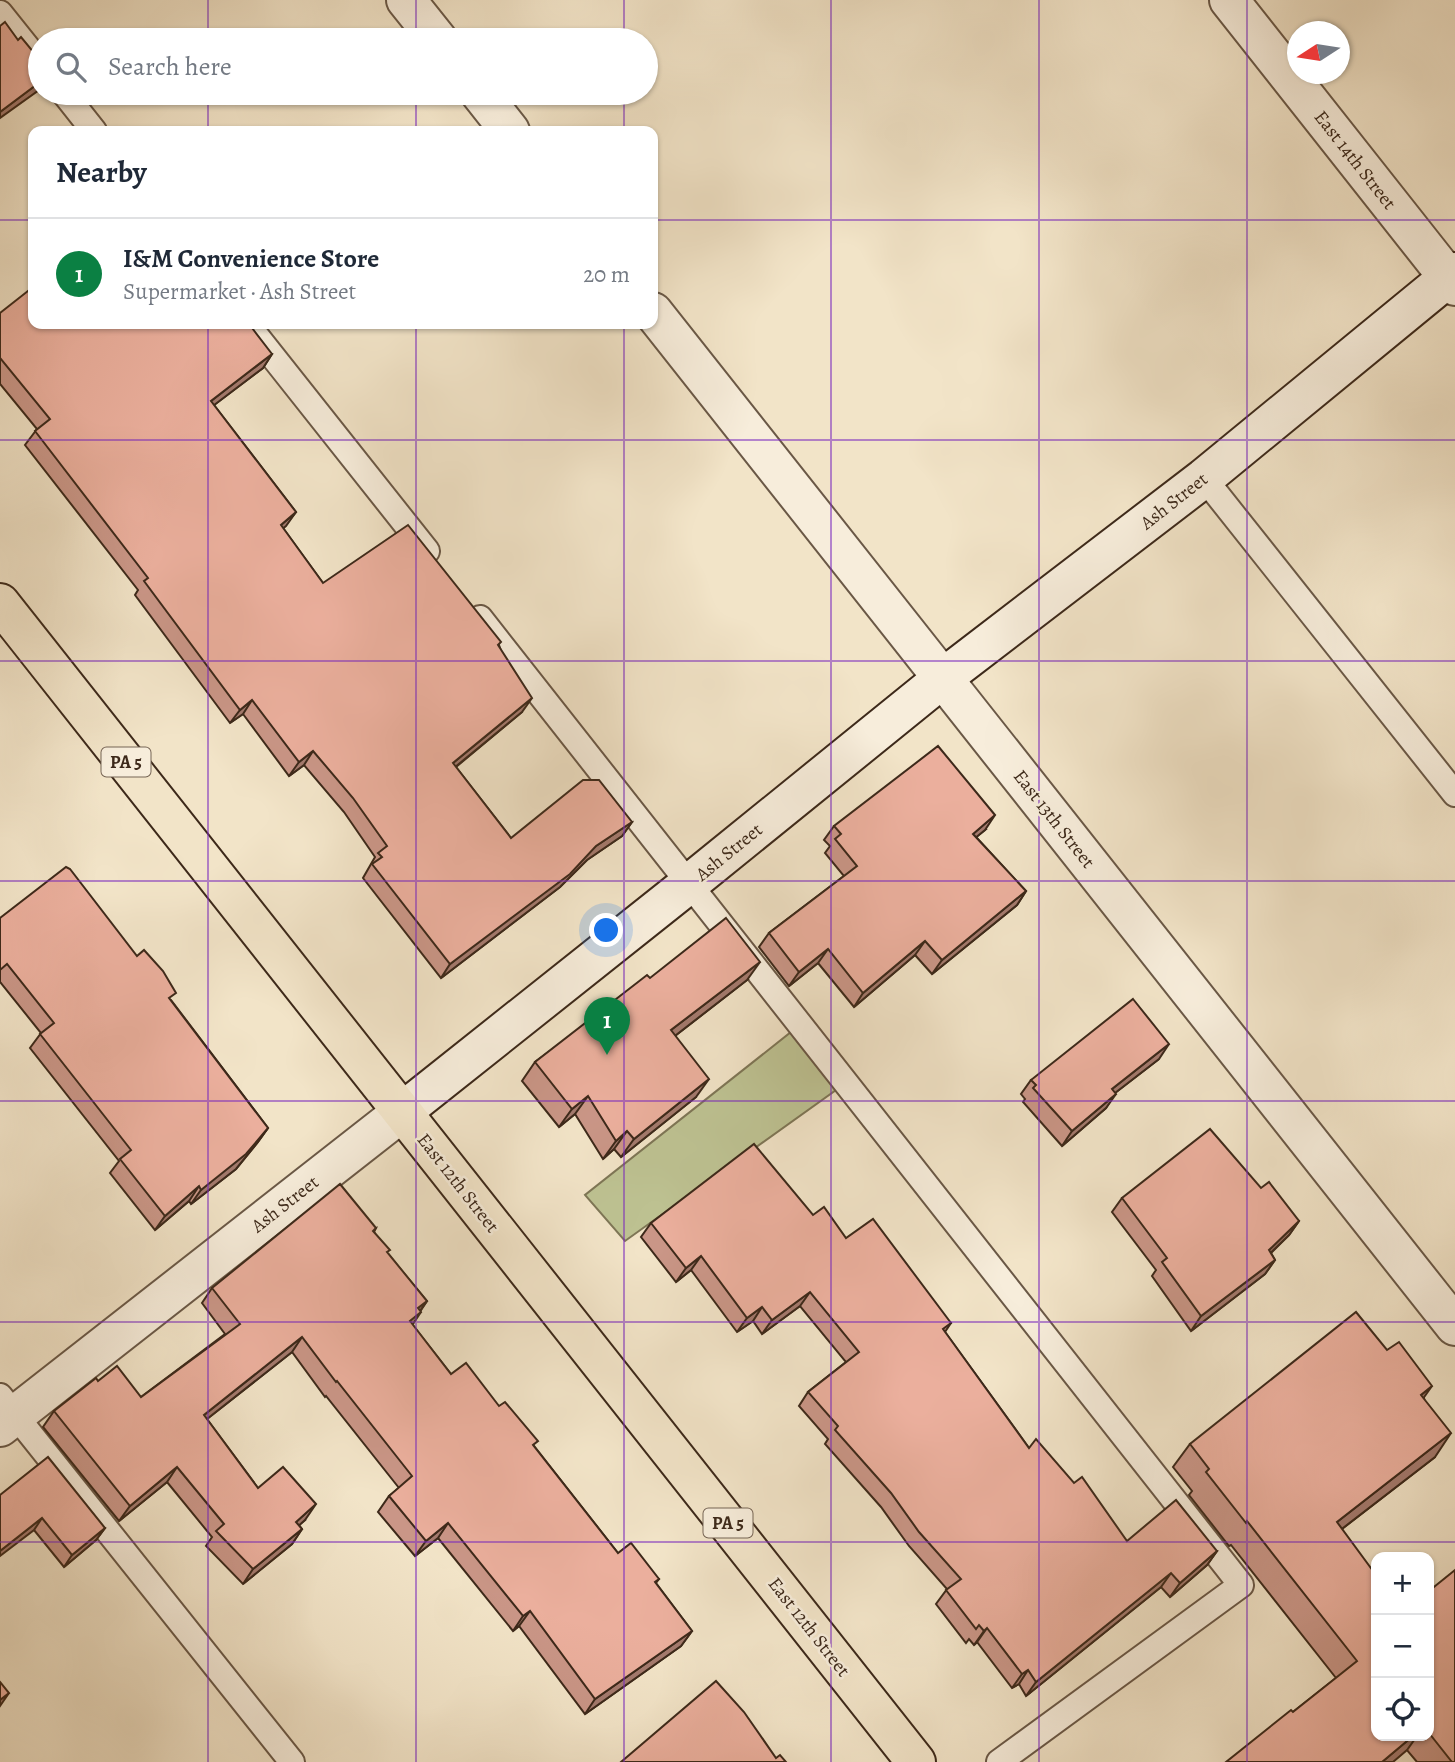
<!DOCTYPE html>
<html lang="en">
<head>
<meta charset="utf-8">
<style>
  :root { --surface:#fff; --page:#f6f6f7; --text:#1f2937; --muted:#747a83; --line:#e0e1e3; --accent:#0b8043 }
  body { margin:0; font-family:Alegreya,serif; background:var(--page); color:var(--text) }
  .controls { position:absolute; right:21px; bottom:21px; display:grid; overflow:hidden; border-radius:14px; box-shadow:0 2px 5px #0004 }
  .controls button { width:63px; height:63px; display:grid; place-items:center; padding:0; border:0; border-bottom:2px solid var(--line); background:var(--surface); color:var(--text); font:35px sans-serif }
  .compass { position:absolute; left:1287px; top:21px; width:63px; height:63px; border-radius:50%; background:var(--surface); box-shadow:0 2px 5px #0004; rotate:258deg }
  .you { position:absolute; left:607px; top:931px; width:24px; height:24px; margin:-18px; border:5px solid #fff; border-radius:50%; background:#1a73e8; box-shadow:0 0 0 10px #1a73e833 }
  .badge { display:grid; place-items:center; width:46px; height:46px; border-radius:50%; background:var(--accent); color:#fff; font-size:23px; font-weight:700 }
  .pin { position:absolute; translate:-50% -58px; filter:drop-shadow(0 2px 4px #0008) }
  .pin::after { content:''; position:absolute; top:37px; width:24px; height:21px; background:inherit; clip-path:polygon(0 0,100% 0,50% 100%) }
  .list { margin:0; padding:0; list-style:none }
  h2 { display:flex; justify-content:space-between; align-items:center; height:91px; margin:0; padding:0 28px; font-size:30px }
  h2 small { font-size:23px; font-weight:400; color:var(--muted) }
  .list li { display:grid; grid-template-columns:46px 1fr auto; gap:21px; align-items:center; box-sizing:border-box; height:112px; padding:0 28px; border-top:2px solid var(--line) }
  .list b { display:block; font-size:26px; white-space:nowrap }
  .list p { margin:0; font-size:23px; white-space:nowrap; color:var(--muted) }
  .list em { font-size:23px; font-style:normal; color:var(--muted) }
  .icon { flex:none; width:38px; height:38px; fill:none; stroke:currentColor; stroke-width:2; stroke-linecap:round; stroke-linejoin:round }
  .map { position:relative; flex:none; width:1455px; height:1762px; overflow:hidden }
  .search { position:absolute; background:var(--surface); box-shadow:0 2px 5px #0004; left:28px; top:28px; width:630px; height:77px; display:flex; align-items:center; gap:18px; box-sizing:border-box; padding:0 24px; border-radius:38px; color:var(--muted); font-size:26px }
  .panel { position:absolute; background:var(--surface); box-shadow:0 2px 5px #0004; left:28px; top:126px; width:630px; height:203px; border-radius:14px }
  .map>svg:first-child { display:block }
  .green { fill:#bec393; stroke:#7e7656; stroke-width:2 }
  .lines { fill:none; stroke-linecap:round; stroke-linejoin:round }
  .lane-casing { stroke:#6a5846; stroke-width:28 }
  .street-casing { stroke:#6a5846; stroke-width:42 }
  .secondary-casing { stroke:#3d291a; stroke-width:42 }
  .primary-casing { stroke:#3d291a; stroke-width:42 }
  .lane { stroke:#f7eddb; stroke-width:24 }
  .street { stroke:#f7eddb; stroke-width:38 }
  .secondary { stroke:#f7eddb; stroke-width:38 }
  .primary { stroke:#f2e4c8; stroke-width:38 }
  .wall { fill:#ca9687; stroke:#3d291a; stroke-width:2 }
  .shaded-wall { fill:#a47a6e; stroke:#3d291a; stroke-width:2 }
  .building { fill:#ebaf9d; stroke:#3d291a; stroke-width:2 }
  .grid { fill:none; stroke:#7b2cbf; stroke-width:2; stroke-opacity:0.55 }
  .labels { text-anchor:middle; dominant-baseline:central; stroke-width:5; stroke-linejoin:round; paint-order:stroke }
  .shield { fill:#f7eddb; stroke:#756454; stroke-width:2 }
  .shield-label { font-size:18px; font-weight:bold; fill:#3d291a }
  .street-label { font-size:19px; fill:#3d291a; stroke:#f7eddb }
</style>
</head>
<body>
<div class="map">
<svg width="1455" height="1762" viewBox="0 0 1455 1762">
  <rect width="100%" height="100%" fill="#f2e4c8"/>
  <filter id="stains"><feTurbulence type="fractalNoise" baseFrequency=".00286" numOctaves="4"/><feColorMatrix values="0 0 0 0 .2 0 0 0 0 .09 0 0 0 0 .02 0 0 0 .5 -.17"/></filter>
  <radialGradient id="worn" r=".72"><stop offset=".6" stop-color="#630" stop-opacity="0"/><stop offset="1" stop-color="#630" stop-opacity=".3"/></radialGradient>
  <polygon class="green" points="791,1032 836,1090 625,1241 585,1195"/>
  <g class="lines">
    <defs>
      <g id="lane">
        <polyline points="0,13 40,63"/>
        <polyline points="64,93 94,131"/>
        <polyline points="247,324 427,551"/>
        <polyline points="1204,478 1455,794"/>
        <polyline points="480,618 1241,1585 999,1762"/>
        <polyline points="0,1396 292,1762"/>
      </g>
      <g id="street">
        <polyline points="406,0 438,40"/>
        <polyline points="1229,0 1455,286"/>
        <polyline points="480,93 510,131"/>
        <polyline points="653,312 1455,1326"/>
        <polyline points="0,1427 402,1112"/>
      </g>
      <polyline id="secondary" points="402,1112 690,883 943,678 1204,478 1455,272"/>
      <polyline id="primary" points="0,603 916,1762"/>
    </defs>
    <use href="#lane" class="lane-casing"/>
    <use href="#street" class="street-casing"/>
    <use href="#secondary" class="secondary-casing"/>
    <use href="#primary" class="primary-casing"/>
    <use href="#lane" class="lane"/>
    <use href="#street" class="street"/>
    <use href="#secondary" class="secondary"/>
    <use href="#primary" class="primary"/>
  </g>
  <g class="wall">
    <polygon points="0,313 272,354 263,368 214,405 296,512 283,528 323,583 499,645 522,712 456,767 511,838 632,822 622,836 587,860 560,887 441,978 363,878 375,857 344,812 304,765 289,776 243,714 230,723 135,595 138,590 25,445 37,429 0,384"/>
    <polygon points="834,826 985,830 976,837 1026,891 1017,905 932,974 915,955 854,1007 818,963 789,986 759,947 769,933 844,876 825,853 830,846 824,840"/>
    <polygon points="0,918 171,1000 268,1128 258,1142 236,1169 191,1204 189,1201 155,1230 110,1173 119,1161 30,1048 41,1033 0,982"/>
    <polygon points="650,978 747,980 675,1036 696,1097 621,1157 614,1149 603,1159 575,1114 559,1127 522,1081 535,1062"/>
    <polygon points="1159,1059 1115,1093 1106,1108 1062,1146 1023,1102 1025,1099 1021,1094 1031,1080"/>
    <polygon points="1261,1188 1299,1221 1289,1235 1271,1253 1275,1260 1265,1274 1191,1331 1152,1276 1156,1270 1112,1212 1122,1198"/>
    <polygon points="813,1215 846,1238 951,1323 945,1332 1029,1448 1127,1541 1217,1551 1207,1565 1170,1597 1161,1587 1026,1696 1019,1684 1012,1688 977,1642 974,1645 969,1639 966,1643 936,1604 947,1589 909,1546 881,1507 825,1444 828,1439 799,1406 808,1392 846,1362 800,1306 762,1334 753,1321 737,1332 691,1270 676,1282 641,1237 651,1223"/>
    <polygon points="376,1228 374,1232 387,1253 427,1301 412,1324 451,1374 499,1406 534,1446 618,1553 659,1579 656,1583 692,1631 681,1646 585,1714 519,1626 513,1631 438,1538 415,1556 378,1512 389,1496 399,1488 326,1396 325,1397 292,1352 207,1419 258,1488 305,1520 299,1525 302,1529 292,1544 243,1584 206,1546 212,1537 167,1482 119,1521 43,1427 54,1411 98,1381 141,1397 225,1334 202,1303 212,1288"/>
    <polygon points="1424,1398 1435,1457 1342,1529 1376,1736 1429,1736 1429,1591 1455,1762 1417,1762 1407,1750 1293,1712 1336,1678 1231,1545 1229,1546 1189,1495 1192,1491 1173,1467 1190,1444"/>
    <polygon points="0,1495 105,1528 96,1540 64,1567 34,1530"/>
  </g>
  <g class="shaded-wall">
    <polygon points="40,82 40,88 39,90 0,118 0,112"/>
    <polygon points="272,354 263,368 201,415 211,401"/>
    <polygon points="296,512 286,526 271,538 281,525"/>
    <polygon points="532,698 522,712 443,777 453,763"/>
    <polygon points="252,700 243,714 230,723 240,710"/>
    <polygon points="313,751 304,765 289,776 299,762"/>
    <polygon points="995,815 985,830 963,848 973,834"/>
    <polygon points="632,822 622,836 587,860 560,887 441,978 450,964 596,846"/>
    <polygon points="1026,891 1017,905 932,974 942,960"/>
    <polygon points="925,941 915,955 854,1007 863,993"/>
    <polygon points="828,949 818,963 789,986 799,972"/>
    <polygon points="760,962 747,980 658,1049 671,1030"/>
    <polygon points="1169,1044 1159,1059 1102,1103 1112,1089"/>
    <polygon points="709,1079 696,1097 621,1157 634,1139"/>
    <polygon points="1116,1094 1106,1108 1062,1146 1072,1131"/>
    <polygon points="588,1096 575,1114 559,1127 572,1109"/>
    <polygon points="268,1128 258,1142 236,1169 191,1204 201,1190"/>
    <polygon points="627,1131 614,1149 603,1159 616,1141"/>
    <polygon points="199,1186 189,1201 155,1230 165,1216"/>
    <polygon points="1299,1221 1289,1235 1259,1264 1269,1250"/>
    <polygon points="701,1256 691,1270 676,1282 686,1268"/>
    <polygon points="1275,1260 1265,1274 1191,1331 1201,1316"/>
    <polygon points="810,1292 800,1306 762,1334 772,1320"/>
    <polygon points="427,1301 417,1315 421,1312 411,1327 399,1336 418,1308"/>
    <polygon points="762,1307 753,1321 737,1332 747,1318"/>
    <polygon points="302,1337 292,1352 193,1430 204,1415"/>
    <polygon points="1432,1386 1415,1410 1421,1395"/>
    <polygon points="1451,1433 1435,1457 1321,1545 1337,1522"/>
    <polygon points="177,1467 167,1482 119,1521 130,1506"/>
    <polygon points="316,1504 305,1520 285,1538 296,1522"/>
    <polygon points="42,1518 34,1530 0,1556 0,1551"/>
    <polygon points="448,1523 438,1538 415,1556 426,1541"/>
    <polygon points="105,1528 96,1540 64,1567 72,1555"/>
    <polygon points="302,1529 292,1544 243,1584 253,1569"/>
    <polygon points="1217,1551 1207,1565 1170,1597 1180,1583"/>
    <polygon points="1171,1573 1161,1587 1026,1696 1036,1682"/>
    <polygon points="530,1611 519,1626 513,1631 523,1616"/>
    <polygon points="987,1628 977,1642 974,1645 984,1631"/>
    <polygon points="692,1631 681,1646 585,1714 595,1699"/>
    <polygon points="1028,1670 1019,1684 1012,1688 1022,1674"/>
    <polygon points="9,1693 0,1706 0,1700"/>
    <polygon points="1413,1736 1417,1736 1407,1750 1393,1762 1382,1762"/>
  </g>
  <g class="building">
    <polygon points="5,22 18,40 21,37 40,60 40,82 0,112 0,26"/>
    <polygon points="33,287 33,324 249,324 272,354 211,401 296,512 281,525 323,583 408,525 501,642 498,645 532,698 453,763 511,838 583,780 599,780 632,822 596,846 570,874 450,964 372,864 382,857 378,853 387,846 353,798 313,751 299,762 252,700 240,710 144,581 148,578 35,431 50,419 0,358 0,313"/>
    <polygon points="938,746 995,815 973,834 1026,891 942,960 925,941 863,993 828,949 799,972 769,933 857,866 835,839 841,834 834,826"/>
    <polygon points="66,867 70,869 137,956 144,950 163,971 176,993 169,998 268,1128 246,1154 201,1190 199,1186 165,1216 120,1159 131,1150 40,1034 54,1023 7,964 0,970 0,918"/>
    <polygon points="726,918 760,962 671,1030 709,1079 634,1139 627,1131 616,1141 588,1096 572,1109 535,1062 647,975 650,978"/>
    <polygon points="1133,999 1169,1044 1112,1089 1116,1094 1072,1131 1033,1088 1036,1085 1031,1080"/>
    <polygon points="1210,1129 1261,1188 1269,1182 1299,1221 1269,1250 1275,1260 1201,1316 1162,1262 1167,1258 1122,1198"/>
    <polygon points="754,1144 813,1215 824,1207 846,1238 873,1219 951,1323 943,1329 1029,1448 1036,1439 1074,1483 1082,1477 1127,1541 1176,1500 1217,1551 1180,1583 1171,1573 1036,1682 1028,1670 1022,1674 987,1628 984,1631 979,1625 976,1629 946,1590 961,1579 919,1532 891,1493 835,1430 838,1426 808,1392 859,1352 810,1292 772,1320 762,1307 747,1318 701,1256 686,1268 651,1223"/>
    <polygon points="340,1184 376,1228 373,1231 390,1250 387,1252 427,1301 418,1308 421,1312 410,1321 451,1374 466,1363 499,1406 505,1402 538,1441 533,1445 618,1553 631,1543 659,1579 655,1582 692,1631 595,1699 530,1611 523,1616 448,1523 426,1541 389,1496 412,1476 337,1381 336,1382 302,1337 204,1415 258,1488 283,1467 316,1504 296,1522 302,1529 253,1569 216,1531 224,1524 177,1467 130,1506 54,1411 96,1378 98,1381 117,1366 141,1397 240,1324 212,1288"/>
    <polygon points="1356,1312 1387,1350 1399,1342 1432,1386 1421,1395 1451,1433 1337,1522 1376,1575 1376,1736 1413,1736 1382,1762 1226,1762 1291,1710 1293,1712 1357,1661 1247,1521 1246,1523 1206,1472 1209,1469 1190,1444"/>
    <polygon points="48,1457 105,1528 72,1555 42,1518 0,1551 0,1495"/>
    <polygon points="1455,1570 1455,1762 1452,1762 1429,1733 1429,1591"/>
    <polygon points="716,1681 744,1712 776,1758 780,1755 786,1762 621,1762"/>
    <polygon points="0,1682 9,1693 0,1700"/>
  </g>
  <path class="grid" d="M208,0V40M416,0V40M624,0V40M831,0V1762M1039,0V1762M1247,0V1762M208,93V131M416,93V131M624,93V131M0,220H33M653,220H1455M208,324V1762M416,324V1762M624,324V1762M0,440H1455M0,661H1455M0,881H1455M0,1101H1455M0,1322H1455M0,1542H1455"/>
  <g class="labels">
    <g class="shield">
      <rect x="101.5" y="747.5" width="49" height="29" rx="5"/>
      <rect x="703.5" y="1508.5" width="49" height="29" rx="5"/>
    </g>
    <g class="shield-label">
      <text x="126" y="762">PA 5</text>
      <text x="728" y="1523">PA 5</text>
    </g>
    <g class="street-label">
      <text transform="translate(1355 160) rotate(52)">East 14th Street</text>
      <text transform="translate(1174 501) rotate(-38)">Ash Street</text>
      <text transform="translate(1054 819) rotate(52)">East 13th Street</text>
      <text transform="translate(729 852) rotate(-39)">Ash Street</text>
      <text transform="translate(458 1183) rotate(52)">East 12th Street</text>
      <text transform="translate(285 1204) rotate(-38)">Ash Street</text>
      <text transform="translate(809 1627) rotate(52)">East 12th Street</text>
    </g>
  </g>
  <rect width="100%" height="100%" filter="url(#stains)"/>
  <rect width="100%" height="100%" fill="url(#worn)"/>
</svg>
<div class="controls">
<button>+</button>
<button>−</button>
<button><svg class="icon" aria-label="locate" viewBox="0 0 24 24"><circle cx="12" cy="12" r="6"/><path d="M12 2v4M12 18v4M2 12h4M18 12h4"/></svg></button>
</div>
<svg class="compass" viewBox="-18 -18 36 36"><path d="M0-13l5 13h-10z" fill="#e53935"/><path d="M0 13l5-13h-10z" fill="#747a83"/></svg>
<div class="you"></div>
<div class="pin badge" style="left:607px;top:1055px">1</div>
<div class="search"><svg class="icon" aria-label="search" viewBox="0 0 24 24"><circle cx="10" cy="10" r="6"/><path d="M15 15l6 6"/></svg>Search here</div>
<section class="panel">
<h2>Nearby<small></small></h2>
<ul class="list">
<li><span class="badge">1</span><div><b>I&amp;M Convenience Store</b><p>Supermarket · Ash Street</p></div><em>20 m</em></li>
</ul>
</section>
</div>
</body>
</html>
